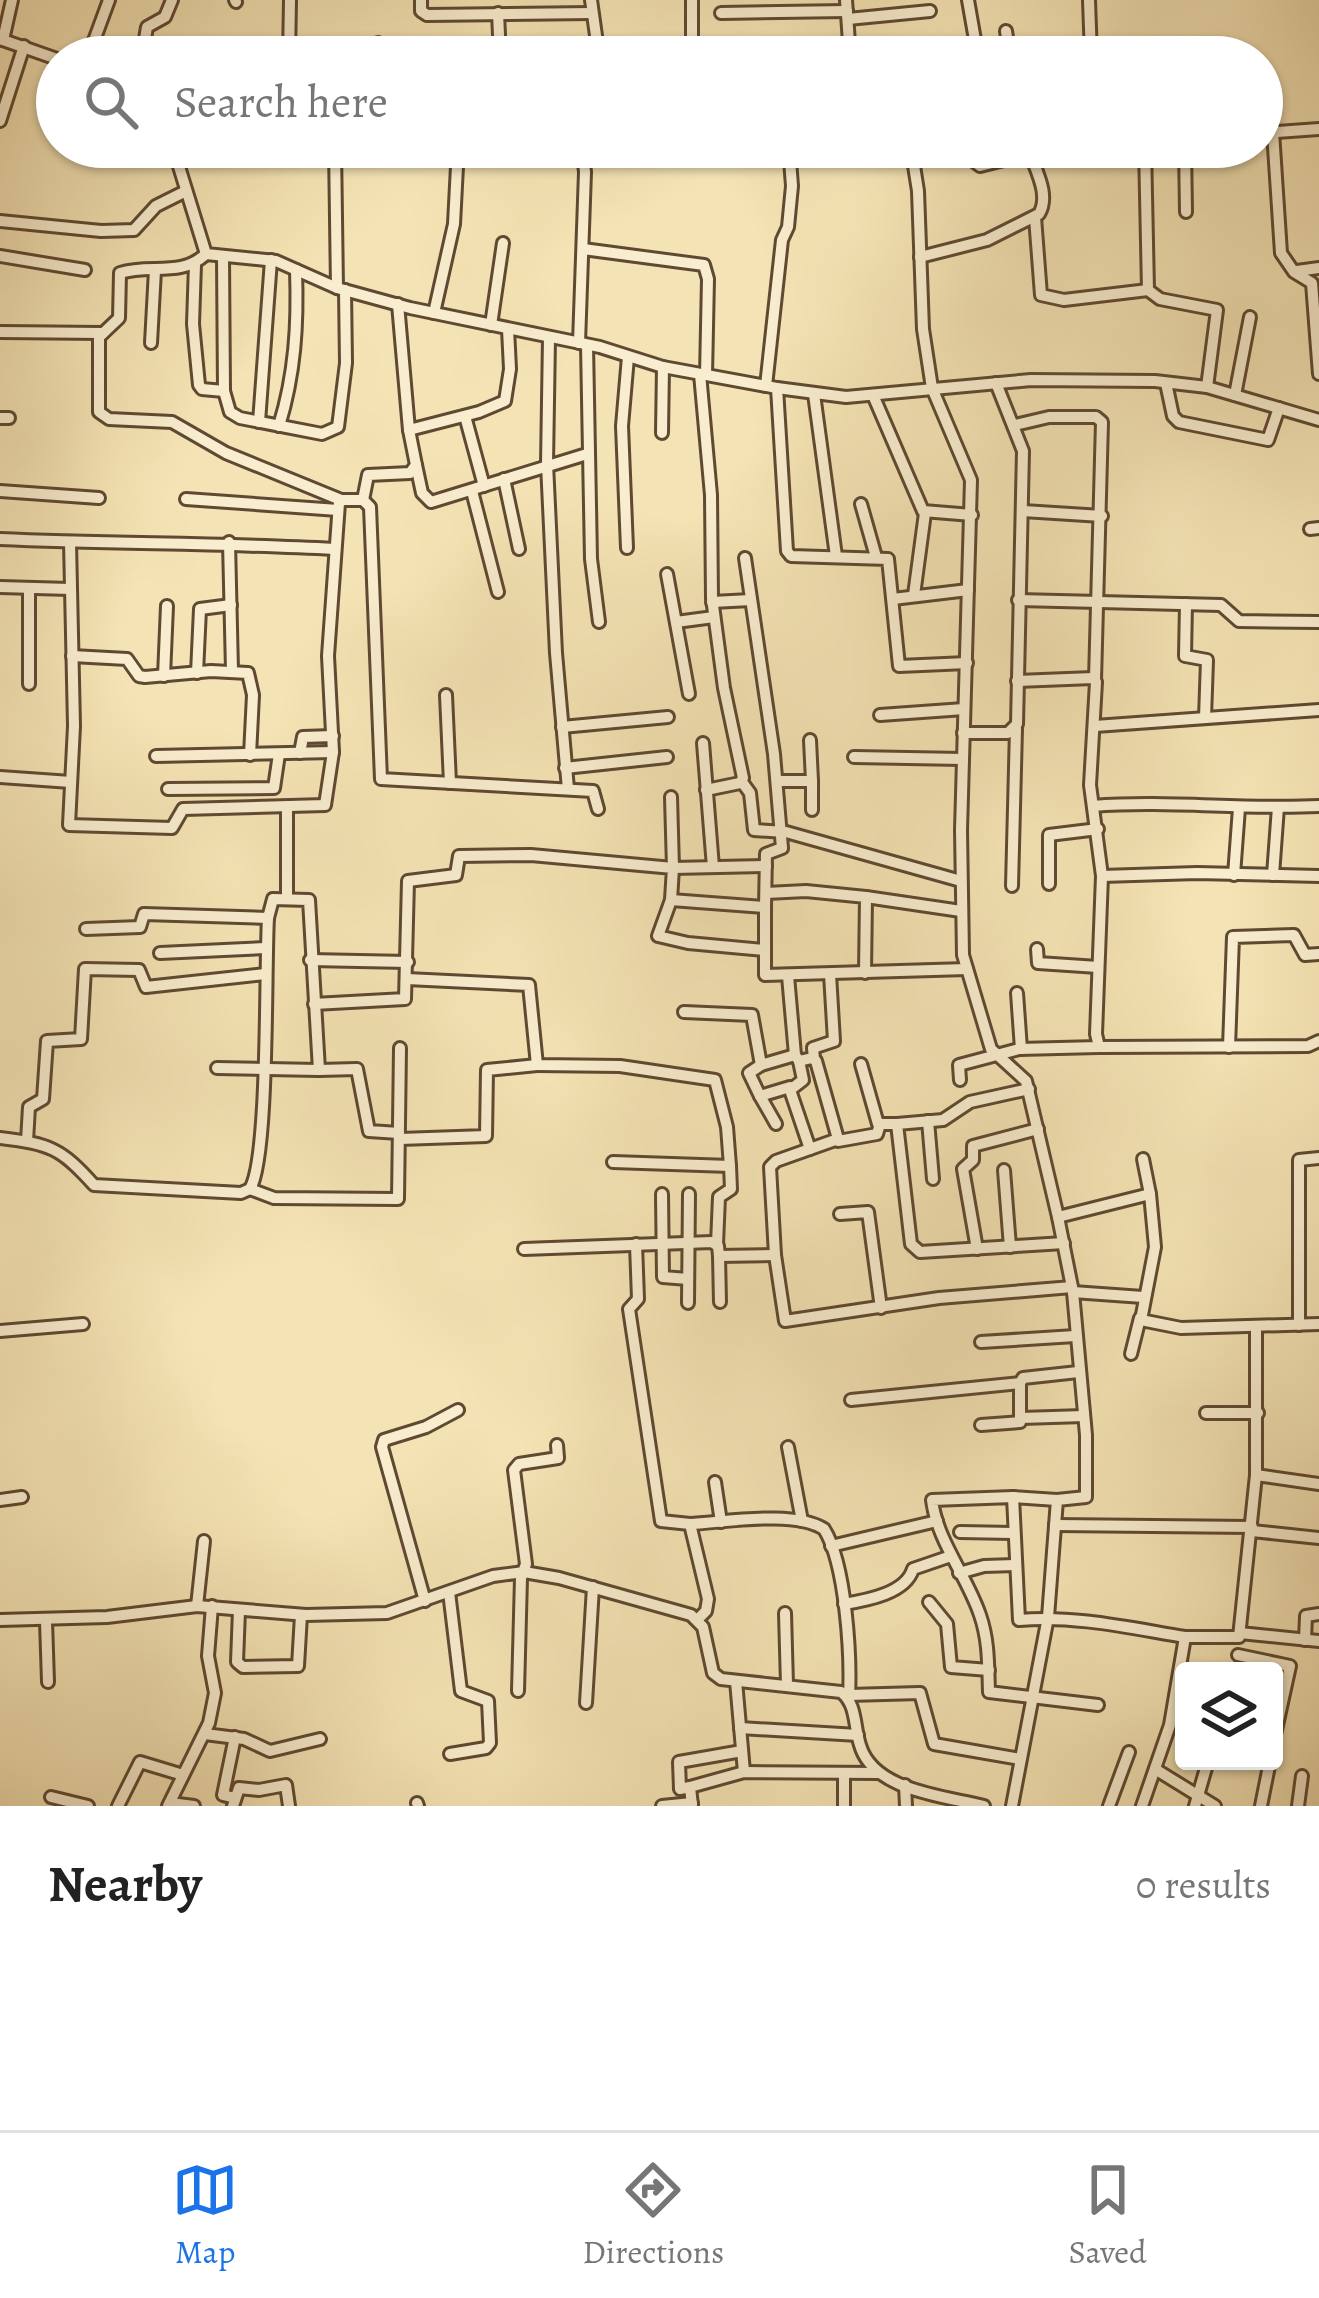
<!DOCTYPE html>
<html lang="en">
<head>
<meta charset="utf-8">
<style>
  :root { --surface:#fff; --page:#f6f6f6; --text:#222; --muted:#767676; --line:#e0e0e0; --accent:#1a73e8 }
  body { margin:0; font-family:Alegreya,serif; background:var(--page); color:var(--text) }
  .controls { position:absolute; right:36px; bottom:36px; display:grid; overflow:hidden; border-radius:12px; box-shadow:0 3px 9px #0004 }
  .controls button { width:108px; height:108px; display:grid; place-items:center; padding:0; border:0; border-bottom:3px solid var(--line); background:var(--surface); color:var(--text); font:60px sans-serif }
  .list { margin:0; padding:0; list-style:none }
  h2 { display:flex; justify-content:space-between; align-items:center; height:156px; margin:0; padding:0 48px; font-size:51px }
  h2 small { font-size:39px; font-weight:400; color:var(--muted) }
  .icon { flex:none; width:66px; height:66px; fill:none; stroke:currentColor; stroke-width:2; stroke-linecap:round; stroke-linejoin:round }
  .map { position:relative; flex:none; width:1319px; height:1806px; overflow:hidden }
  .search { position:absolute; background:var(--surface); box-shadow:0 3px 9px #0004; left:36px; right:36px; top:36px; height:132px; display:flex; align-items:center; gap:30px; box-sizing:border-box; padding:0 42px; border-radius:66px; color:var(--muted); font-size:45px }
  .sheet { height:324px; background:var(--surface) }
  nav { display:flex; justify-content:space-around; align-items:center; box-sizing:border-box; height:168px; border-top:3px solid var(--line); background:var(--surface); font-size:33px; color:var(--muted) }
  nav a { display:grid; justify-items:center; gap:6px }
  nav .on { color:var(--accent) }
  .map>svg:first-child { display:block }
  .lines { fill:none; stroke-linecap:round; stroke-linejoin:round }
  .minor-casing { stroke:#5f4932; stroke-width:16 }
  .minor { stroke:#f8edce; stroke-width:10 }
</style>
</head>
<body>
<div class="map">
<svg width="1319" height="1806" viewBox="0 0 1319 1806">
  <rect width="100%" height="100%" fill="#f4e3b4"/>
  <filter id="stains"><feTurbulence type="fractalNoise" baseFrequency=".00167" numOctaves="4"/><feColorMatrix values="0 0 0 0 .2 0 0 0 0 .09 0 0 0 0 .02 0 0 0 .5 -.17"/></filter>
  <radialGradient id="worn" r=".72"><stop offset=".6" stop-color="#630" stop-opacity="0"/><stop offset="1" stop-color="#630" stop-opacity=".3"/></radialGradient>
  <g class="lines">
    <defs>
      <g id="minor">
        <polyline points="235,0 236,2"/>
        <polyline points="421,0 421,11 427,15 592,13"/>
        <polyline points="591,0 599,57"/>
        <polyline points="846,0 850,57"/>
        <polyline points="968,0 978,57"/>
        <polyline points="1089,0 1091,57"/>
        <polyline points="498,13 500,57"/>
        <polyline points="721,13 847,11"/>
        <polyline points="848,19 930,11"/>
        <polyline points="1006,31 1010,57"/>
        <polyline points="0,39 57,59"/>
        <polyline points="3,40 12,0"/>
        <polyline points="88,57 109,0"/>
        <polyline points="142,57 147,27 165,17 172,0"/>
        <polyline points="289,57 290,0"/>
        <polyline points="376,57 378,43"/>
        <polyline points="692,57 692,0"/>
        <polyline points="0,121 24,46"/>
        <polyline points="1273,132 1281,253 1294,272 1312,283 1319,374"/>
        <polyline points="1262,133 1319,129"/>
        <polyline points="173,147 206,254 276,261 337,288 410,308 600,347 663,367 777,388 846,397 1031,380 1155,381 1207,387 1319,420"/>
        <polyline points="335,147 337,288"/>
        <polyline points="858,147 864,151 908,149 912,153 918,191 923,329 932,388 971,480 961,830 963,955 991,1049 1026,1081 1058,1217 1073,1292 1086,1435 1086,1497 1057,1500 1048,1617 1012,1806"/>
        <polyline points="955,147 980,166 1055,147"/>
        <polyline points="1145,147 1148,290 1160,299 1217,310 1207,387"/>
        <polyline points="1185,147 1186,212"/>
        <polyline points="912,153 943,147"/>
        <polyline points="1035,217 1041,295 1064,300 1148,290"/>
        <polyline points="0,221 101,231 134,230 156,206 186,191"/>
        <polyline points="583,249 704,265 708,279 706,375"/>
        <path d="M206,254C180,278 150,263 120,273L119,318L99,337V412L109,419L172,422L226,453L341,500"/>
        <polyline points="0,256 85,270"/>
        <polyline points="223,257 224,391 230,412 240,418 322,434 338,427 346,363 345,290"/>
        <path d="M920,257L987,240L1039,214C1051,194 1034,168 1028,147"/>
        <polyline points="195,264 193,324 199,385 202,389 224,391"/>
        <polyline points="1297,271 1319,268"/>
        <polyline points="434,313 454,224 458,147"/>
        <polyline points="491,325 503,243"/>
        <polyline points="0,332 103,333"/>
        <polyline points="549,338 547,464 556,653 568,789"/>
        <polyline points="151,343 155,270"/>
        <polyline points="579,343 585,172 582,147"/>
        <polyline points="587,345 591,559 599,622"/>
        <polyline points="700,374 711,495 712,598 724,688 743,778 740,783 706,790"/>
        <polyline points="1166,383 1173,416 1179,422 1268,440 1279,408"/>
        <polyline points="766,386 782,240 788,227 792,186 789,147"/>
        <polyline points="777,388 787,551 791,556 888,559 899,666 967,663"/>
        <polyline points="814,394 836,556"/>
        <polyline points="873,395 923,511 972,515"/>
        <polyline points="1235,395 1250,317"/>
        <polyline points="465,416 484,486"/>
        <polyline points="0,418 9,418"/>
        <polyline points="259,422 271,260"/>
        <polyline points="1015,425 1049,417 1096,417 1102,422 1095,680"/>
        <path d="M279,426C295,374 298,324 296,270"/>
        <polyline points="409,430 479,412 505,401 510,369 508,329"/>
        <polyline points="662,433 663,367"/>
        <polyline points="416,465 422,493 431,502 587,454"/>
        <polyline points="504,479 519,549"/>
        <polyline points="0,491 99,498"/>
        <polyline points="472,491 498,592"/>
        <polyline points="186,499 338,510"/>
        <polyline points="363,500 370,507 381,779 593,791 598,809"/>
        <polyline points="861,504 876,557"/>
        <polyline points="1023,511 1102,516"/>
        <polyline points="1310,529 1319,528"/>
        <path d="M0,539C112,544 223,543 334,549"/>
        <polyline points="70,542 74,726 69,825 172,828 183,809 325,805 333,752 328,656 339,503 343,500 363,500 368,475 410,473 416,465 409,430 398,304"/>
        <polyline points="229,542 232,671"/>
        <polyline points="627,548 622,426 628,357"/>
        <polyline points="667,574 689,694"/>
        <polyline points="0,587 70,589"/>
        <polyline points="29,588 29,684"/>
        <polyline points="914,595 925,513"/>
        <polyline points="893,599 968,590"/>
        <polyline points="1018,600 1221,605 1239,621 1319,622"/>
        <polyline points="712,602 751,600"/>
        <polyline points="1186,604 1185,656 1207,660 1205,718"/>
        <polyline points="676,622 714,617"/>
        <polyline points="72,656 127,659 139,676 145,677 211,671 248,673 253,695 250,755"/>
        <polyline points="197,673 200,609 231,605"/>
        <polyline points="164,676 167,606"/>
        <polyline points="446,695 450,783"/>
        <polyline points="880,715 964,709"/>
        <polyline points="1095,726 1319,710"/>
        <polyline points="562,727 668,717"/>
        <polyline points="963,733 1008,733 1017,724 1023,451 996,383"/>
        <polyline points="703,743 713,867"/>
        <polyline points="300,753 303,737 333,736"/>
        <polyline points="156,756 333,752"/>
        <polyline points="854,757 962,759"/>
        <polyline points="565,768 667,757"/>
        <polyline points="0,777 71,782"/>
        <polyline points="777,781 812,781 810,740"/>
        <polyline points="812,781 812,810"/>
        <polyline points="742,782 750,793 754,830 786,832 961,881"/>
        <polyline points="168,789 274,788 279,754"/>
        <polyline points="671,797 673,868 766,866"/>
        <path d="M1093,806C1168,800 1243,810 1319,806"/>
        <polyline points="1234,875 1239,808"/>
        <polyline points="1273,875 1278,807"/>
        <polyline points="1102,876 1197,873 1319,876"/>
        <polyline points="1049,884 1049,835 1098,829"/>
        <polyline points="1012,886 1016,729"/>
        <polyline points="766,893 806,891 866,897 865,973"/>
        <polyline points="866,897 961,911"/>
        <polyline points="287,898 287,807"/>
        <polyline points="671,900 765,907 766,854 782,848 774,754 745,558"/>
        <polyline points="765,907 765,975 967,969"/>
        <polyline points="86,929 140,927 144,914 268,918 273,899 309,900 319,1070 217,1068"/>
        <polyline points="1037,949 1038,963 1098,967"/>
        <polyline points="160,953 266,948"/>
        <polyline points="310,960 408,962"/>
        <polyline points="788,976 795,1055 799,1061 812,1058 816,1061 838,1139 776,1161 770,1167 775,1255 785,1321 939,1298 1072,1287"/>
        <polyline points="407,979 529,985 537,1065 620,1066 715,1080 727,1127 730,1166 613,1162"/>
        <polyline points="1017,993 1021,1049"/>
        <polyline points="314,1004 405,999 408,881 456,875 459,856 531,855 673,868 671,900 658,936 688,943 765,950"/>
        <polyline points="684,1012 752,1015 761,1065 749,1073 760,1096"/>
        <polyline points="1099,1047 1308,1046 1319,1041"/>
        <polyline points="1229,1047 1233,937 1294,935 1305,955 1319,954"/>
        <polyline points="814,1059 813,1048 834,1041 830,974"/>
        <polyline points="799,1061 803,1080 790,1090 810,1149"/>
        <polyline points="861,1064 878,1124"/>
        <polyline points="761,1065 795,1055"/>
        <polyline points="319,1070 357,1069 369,1131 399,1133"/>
        <polyline points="960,1080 959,1065 1019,1049 1099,1047 1096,1034 1102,876 1090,785 1096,682 1093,678 1017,681"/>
        <polyline points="1029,1089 970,1102 943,1120 897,1124 911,1244 920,1252 1064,1243"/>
        <polyline points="928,1121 933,1179"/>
        <polyline points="776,1124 760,1096 790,1087"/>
        <path d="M0,1138C50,1144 61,1148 94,1185L241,1193L250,1189C269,1158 265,967 268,918"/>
        <polyline points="400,1139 486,1136 487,1070 537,1065"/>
        <polyline points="27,1141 29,1107 43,1099 47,1041 81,1039 85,969 139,970 146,987 265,974"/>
        <polyline points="838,1141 877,1134 880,1124 897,1124"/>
        <polyline points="1004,1170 1010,1247"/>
        <polyline points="250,1189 274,1198 398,1199 400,1048"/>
        <polyline points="662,1194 663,1277 688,1279"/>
        <polyline points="1150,1194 1155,1247 1141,1320 1181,1328 1319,1324"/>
        <polyline points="840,1214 868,1212 881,1308"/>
        <polyline points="1058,1217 1150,1194 1143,1159"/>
        <polyline points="636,1244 638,1299 629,1309 661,1521 690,1524 708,1599 706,1611 698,1619"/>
        <polyline points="717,1244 719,1197 731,1189 730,1166"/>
        <polyline points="524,1249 712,1242 718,1246 719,1256 775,1255"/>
        <polyline points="977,1249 963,1169 973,1160 973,1146 1038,1129"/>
        <polyline points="719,1256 720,1302"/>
        <polyline points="1073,1292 1143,1297"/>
        <polyline points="688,1303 689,1194"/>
        <polyline points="1299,1325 1299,1160 1319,1158"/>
        <polyline points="0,1331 83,1324"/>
        <polyline points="981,1342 1075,1336"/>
        <polyline points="1131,1354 1140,1318"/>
        <polyline points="851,1400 1020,1383"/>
        <polyline points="1206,1413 1258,1413"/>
        <polyline points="1021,1418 1084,1416"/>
        <polyline points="981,1425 1020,1422 1020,1383 1023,1378 1078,1372"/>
        <polyline points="788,1447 802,1521"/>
        <polyline points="1256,1475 1256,1326"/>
        <polyline points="715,1482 721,1522"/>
        <polyline points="1013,1497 1057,1500"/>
        <polyline points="0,1500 22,1497"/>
        <path d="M690,1524C726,1522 795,1510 824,1529C846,1564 851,1656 849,1697"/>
        <polyline points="1055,1525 1252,1527"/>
        <polyline points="1252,1531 1319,1538"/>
        <polyline points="960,1532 1013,1533"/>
        <polyline points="831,1546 937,1521"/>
        <polyline points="959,1573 984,1566 1015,1565"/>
        <polyline points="449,1592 461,1691 488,1701 490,1743 486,1748 450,1754"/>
        <polyline points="425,1601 382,1447 384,1440 426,1427 458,1410"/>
        <polyline points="929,1602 947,1624 951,1667 989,1670"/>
        <path d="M844,1604C868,1600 906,1593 913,1569L951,1556"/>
        <polyline points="197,1606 204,1541"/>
        <polyline points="239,1610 237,1662 243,1667 298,1666 301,1615"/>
        <polyline points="785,1613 787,1685"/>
        <path d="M0,1620L107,1617L197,1606L306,1615L387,1613L493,1576L524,1572L559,1578L691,1615L703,1627L713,1673L721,1679L841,1692C857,1704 854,1727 860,1745C873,1791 945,1796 984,1806"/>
        <polyline points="46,1621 48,1682"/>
        <polyline points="1240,1633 1319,1641"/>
        <polyline points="1305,1640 1306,1616 1319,1614"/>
        <polyline points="1238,1655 1290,1666 1274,1739"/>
        <polyline points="736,1681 744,1772"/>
        <polyline points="518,1691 521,1578 526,1564 514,1470 519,1464 558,1458 557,1445"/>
        <polyline points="849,1695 920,1693 934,1744 1020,1759"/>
        <polyline points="586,1703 593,1587"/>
        <path d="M1098,1705L989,1692C988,1665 989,1641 980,1615C967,1576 937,1541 932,1500L1013,1497L1019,1620C1075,1615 1130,1628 1185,1637"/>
        <polyline points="740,1728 858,1735"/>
        <polyline points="205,1734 244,1739 270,1751 320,1739"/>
        <polyline points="1155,1769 1215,1806"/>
        <polyline points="905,1785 906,1806"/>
        <polyline points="690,1787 680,1789 679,1762 742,1751"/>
        <polyline points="51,1797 88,1806"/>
        <polyline points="235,1798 223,1795 235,1737"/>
        <polyline points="170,1803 194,1806"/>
        <polyline points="417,1803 418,1806"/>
        <polyline points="118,1806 140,1762 183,1775"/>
        <polyline points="168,1806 209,1723 215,1693 208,1656 212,1606"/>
        <polyline points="233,1806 239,1788 259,1790 286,1785 289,1806"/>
        <polyline points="662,1806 692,1803"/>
        <polyline points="692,1806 690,1787 744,1772 879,1773"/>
        <polyline points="844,1806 844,1775"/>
        <polyline points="1109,1806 1129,1752"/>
        <polyline points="1142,1806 1170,1725 1185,1637 1239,1637 1256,1475 1319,1484"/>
        <polyline points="1195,1806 1208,1761"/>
        <polyline points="1261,1806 1270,1761"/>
        <polyline points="1298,1806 1302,1776"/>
      </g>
    </defs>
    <use href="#minor" class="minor-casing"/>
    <use href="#minor" class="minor"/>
  </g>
  <rect width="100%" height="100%" filter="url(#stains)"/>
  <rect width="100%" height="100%" fill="url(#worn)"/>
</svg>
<div class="controls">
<button><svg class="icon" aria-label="layers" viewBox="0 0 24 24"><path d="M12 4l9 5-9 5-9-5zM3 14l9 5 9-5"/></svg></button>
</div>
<div class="search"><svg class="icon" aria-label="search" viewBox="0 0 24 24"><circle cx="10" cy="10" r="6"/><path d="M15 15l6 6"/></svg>Search here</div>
</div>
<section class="sheet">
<h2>Nearby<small>0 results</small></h2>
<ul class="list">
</ul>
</section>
<nav>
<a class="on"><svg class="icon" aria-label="map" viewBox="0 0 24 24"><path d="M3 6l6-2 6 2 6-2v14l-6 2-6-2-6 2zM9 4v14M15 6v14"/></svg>Map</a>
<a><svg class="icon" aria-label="directions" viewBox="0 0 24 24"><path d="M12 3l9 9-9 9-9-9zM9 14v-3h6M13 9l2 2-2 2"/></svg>Directions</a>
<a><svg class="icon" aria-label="saved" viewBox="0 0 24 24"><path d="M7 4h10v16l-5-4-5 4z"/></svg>Saved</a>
</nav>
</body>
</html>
